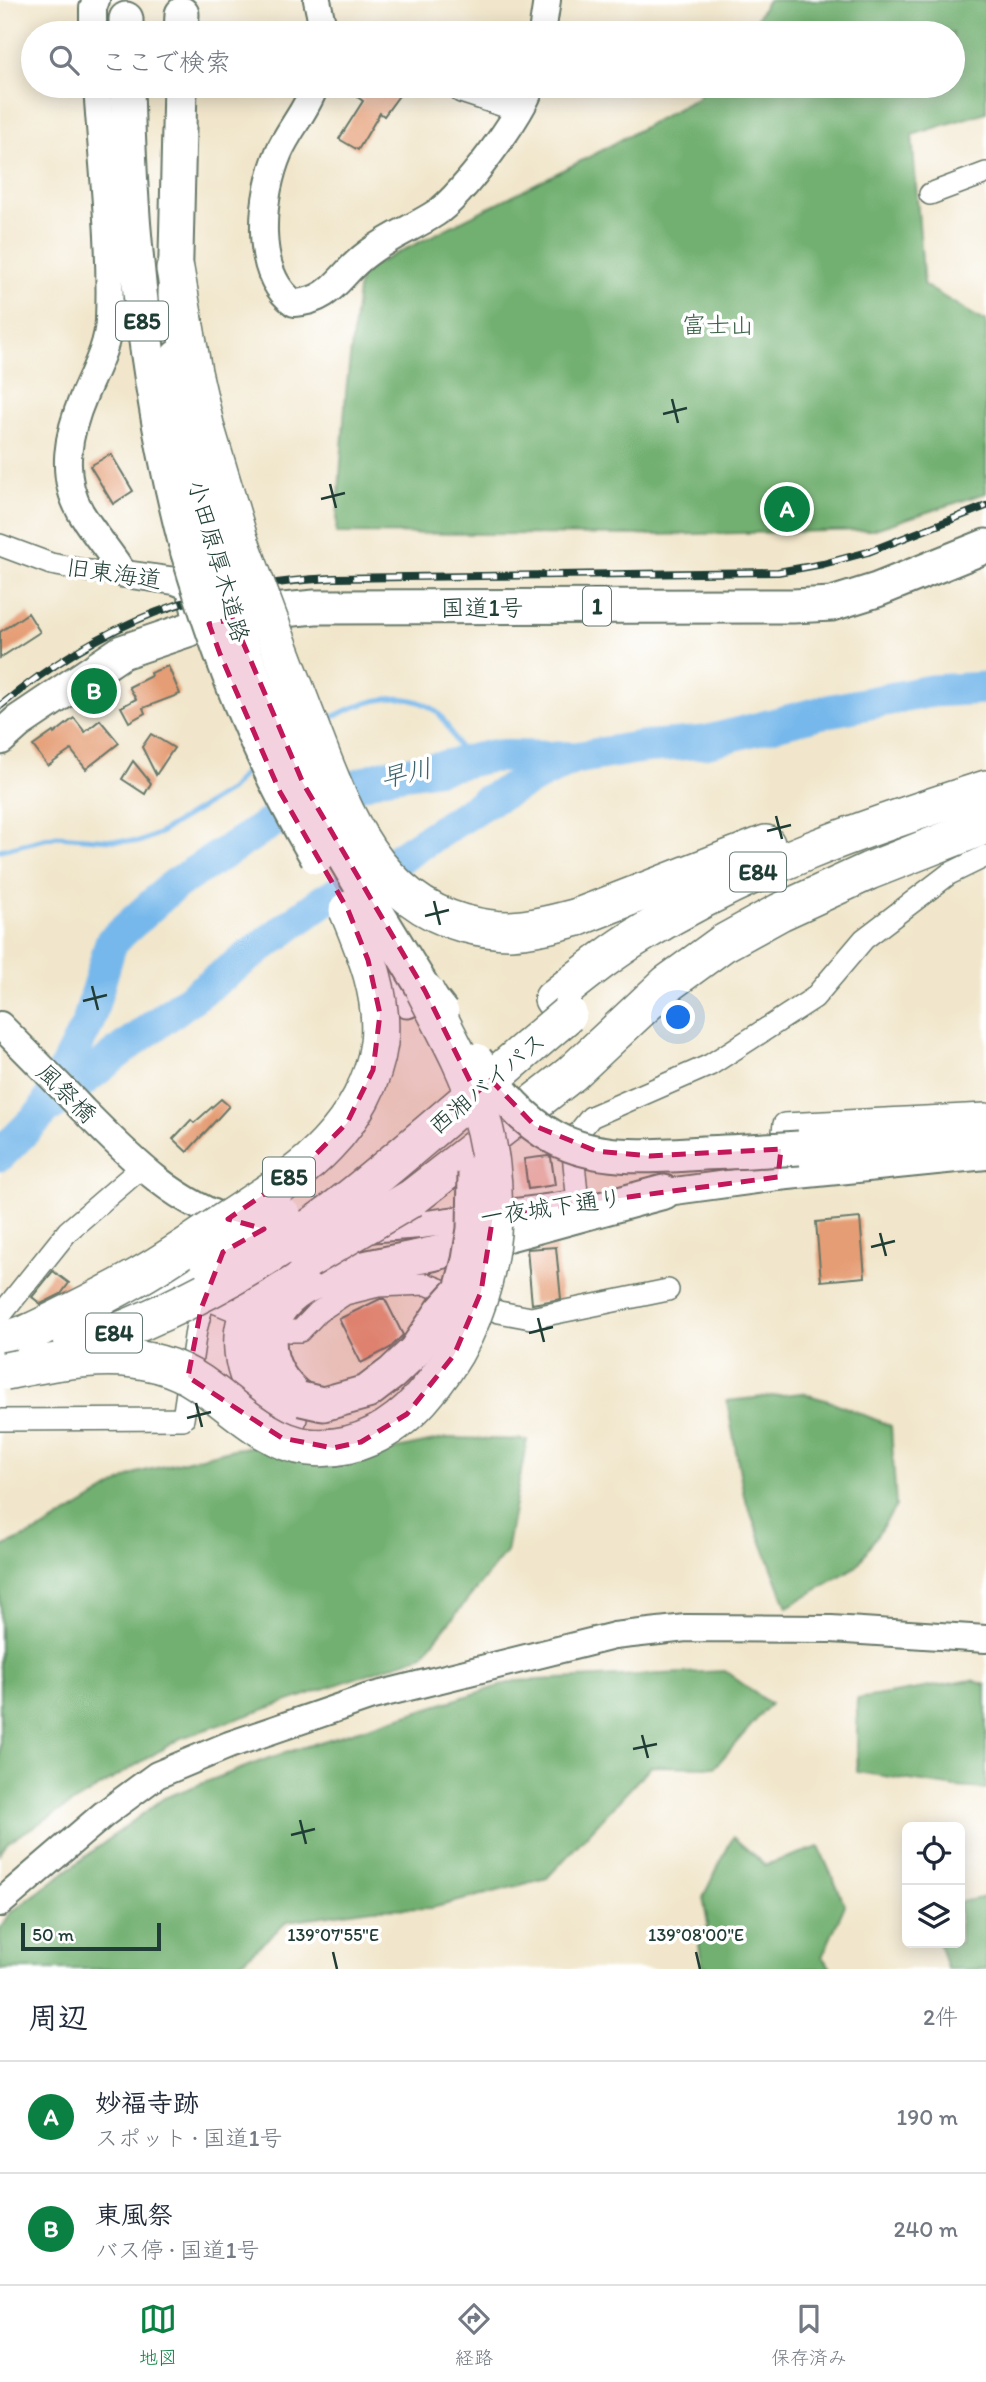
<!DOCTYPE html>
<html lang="ja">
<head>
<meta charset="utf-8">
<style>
  :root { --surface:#fff; --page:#f2f2f3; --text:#1f2937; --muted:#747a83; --line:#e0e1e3; --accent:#0b8043 }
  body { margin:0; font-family:Itim,"Klee One",sans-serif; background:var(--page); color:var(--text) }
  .controls { position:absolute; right:21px; bottom:21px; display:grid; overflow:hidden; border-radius:10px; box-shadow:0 4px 18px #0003 }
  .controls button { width:63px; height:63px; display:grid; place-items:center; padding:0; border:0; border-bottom:2px solid var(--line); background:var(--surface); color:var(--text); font:35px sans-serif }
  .scale { position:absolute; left:21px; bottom:18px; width:140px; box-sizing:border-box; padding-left:7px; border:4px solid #1f3d34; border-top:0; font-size:19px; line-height:24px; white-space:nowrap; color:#1f3d34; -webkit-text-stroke:5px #fff; paint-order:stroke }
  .you { position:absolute; left:679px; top:1018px; width:24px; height:24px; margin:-18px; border:5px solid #fff; border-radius:50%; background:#1a73e8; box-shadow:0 0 0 10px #1a73e833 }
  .badge { display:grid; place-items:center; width:46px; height:46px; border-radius:50%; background:var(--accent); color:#fff; font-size:23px; font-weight:700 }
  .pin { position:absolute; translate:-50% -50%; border:4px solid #fff; box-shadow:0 2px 7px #0006 }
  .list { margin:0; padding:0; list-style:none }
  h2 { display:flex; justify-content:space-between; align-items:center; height:91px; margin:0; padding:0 28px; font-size:30px }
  h2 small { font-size:23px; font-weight:400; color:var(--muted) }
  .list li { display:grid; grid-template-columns:46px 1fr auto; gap:21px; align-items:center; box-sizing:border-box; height:112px; padding:0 28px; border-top:2px solid var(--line) }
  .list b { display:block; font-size:26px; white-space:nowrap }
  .list p { margin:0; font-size:23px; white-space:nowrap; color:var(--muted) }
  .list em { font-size:23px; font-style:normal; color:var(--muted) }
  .icon { flex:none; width:38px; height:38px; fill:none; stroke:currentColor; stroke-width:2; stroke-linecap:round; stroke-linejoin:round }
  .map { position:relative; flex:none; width:986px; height:1969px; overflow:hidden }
  .search { position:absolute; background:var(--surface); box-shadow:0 4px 18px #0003; left:21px; right:21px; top:21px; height:77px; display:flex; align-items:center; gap:18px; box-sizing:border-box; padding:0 24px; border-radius:38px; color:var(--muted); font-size:26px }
  .sheet { height:315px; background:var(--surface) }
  nav { display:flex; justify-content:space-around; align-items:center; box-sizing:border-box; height:98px; border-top:2px solid var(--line); background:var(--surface); font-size:19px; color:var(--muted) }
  nav a { display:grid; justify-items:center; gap:4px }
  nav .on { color:var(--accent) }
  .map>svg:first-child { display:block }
  .forest { fill:#72b071; stroke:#487652; stroke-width:2 }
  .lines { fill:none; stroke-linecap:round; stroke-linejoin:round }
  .stream { stroke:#76b8eb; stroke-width:5 }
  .river { stroke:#76b8eb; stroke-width:33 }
  .building { fill:#e59d75 }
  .minor-casing { stroke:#687869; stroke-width:24 }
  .tertiary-casing { stroke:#687869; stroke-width:30 }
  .trunk-casing { stroke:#687869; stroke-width:37 }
  .motorway-casing { stroke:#687869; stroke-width:40 }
  .minor { stroke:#fff; stroke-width:21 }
  .tertiary { stroke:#fff; stroke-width:26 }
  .trunk { stroke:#fff; stroke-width:33 }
  .motorway { stroke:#fff; stroke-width:37 }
  .rail-casing { stroke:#1f3d34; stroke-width:8 }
  .rail { stroke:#fff; stroke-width:5; stroke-dasharray:16; stroke-linecap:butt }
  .trunk-bridge-casing { stroke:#687869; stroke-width:37; stroke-linecap:butt }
  .motorway-bridge-casing { stroke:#687869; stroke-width:40; stroke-linecap:butt }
  .trunk-bridge { stroke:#fff; stroke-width:33 }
  .motorway-bridge { stroke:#fff; stroke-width:37 }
  .marked { fill:#c2185b; fill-opacity:0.2; stroke:#c2185b; stroke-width:5; stroke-dasharray:14 9; stroke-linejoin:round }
  .ticks { fill:none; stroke:#1f3d34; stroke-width:2.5 }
  .labels { text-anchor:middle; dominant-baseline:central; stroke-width:7; stroke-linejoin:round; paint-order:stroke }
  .shield { fill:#fff; stroke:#627771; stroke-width:2 }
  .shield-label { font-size:23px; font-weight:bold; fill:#1f3d34 }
  .park-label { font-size:24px; fill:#3a6148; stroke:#fff }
  .street-label { font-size:24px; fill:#1f3d34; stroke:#fff }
  .water-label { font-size:26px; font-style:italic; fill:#39626b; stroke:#fff }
  .ticks-label { font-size:18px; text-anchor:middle; fill:#1f3d34; stroke:#fff; stroke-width:7; stroke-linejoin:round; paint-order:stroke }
</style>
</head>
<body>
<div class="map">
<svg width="986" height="1969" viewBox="0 0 986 1969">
  <rect width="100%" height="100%" fill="#fff"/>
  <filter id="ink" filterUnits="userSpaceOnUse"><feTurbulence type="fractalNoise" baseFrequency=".0143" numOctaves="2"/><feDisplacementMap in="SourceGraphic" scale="14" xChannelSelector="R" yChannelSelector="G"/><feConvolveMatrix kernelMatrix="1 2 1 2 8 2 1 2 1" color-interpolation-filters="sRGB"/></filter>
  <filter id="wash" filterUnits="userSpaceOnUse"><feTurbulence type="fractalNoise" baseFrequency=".00686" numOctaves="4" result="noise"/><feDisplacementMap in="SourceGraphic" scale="28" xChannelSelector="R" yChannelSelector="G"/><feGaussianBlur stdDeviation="1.57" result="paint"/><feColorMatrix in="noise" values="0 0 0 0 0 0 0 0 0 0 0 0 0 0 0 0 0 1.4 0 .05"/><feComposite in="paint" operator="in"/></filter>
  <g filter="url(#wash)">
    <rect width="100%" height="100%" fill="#f1e6cb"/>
    <g class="forest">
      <polygon points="768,0 986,0 986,112 912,135 924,285 982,320 986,320 986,493 872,530 654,535 336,533 346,392 360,272 593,155 699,97 703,86 953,86 953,33 742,33 755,21"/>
      <polygon points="802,1393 835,1403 891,1426 896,1506 857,1566 787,1607 744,1496 727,1401"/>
      <polygon points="448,1438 527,1440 506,1552 423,1655 181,1738 8,1842 0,1854 0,1548 41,1530 136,1473 234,1449 265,1445 382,1452"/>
      <polygon points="725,1671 770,1704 715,1767 651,1766 547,1878 432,1908 373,1909 288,1921 233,1969 0,1969 0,1928 9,1914 164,1798 269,1758 515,1681"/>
      <polygon points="972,1680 986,1685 986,1789 955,1787 857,1772 857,1699"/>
      <polygon points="733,1837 765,1865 819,1847 845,1905 822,1957 832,1969 712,1969 702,1965 699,1944 708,1924 703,1897"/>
      <polygon points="986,1897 986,1969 947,1969 939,1943 960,1943 960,1902"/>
    </g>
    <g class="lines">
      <g class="stream">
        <path d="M321,723C356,704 405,683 439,714C448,723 459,750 466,762"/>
        <polyline points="0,850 57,836 139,842 158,834 230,790 255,761"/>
      </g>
      <g class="river">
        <polyline points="51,1106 125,1047 323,901 395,861 485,802 570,760"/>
        <polyline points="0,1155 43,1112 88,1023 111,942 174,885 275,820 348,788 383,776 442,767 491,756 575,758 642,747 705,742 823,712 931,691 986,688"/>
      </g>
    </g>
    <g id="blocks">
      <g class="building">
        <polygon points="342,86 406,86 384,116 380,113 358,150 339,139 363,101"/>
        <polygon points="111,454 133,491 113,504 90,466"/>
        <polygon points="28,613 40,632 0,658 0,632"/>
        <polygon points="168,666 180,694 143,708 145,713 129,722 121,707 136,699 129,687 151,676 150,673"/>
        <polygon points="74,718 85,732 100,720 119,743 86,769 71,750 48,766 33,746 53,732 54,734"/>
        <polygon points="151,734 174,748 156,775 142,747"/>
        <polygon points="133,761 151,783 145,794 122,779"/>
        <polygon points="221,1099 229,1106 187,1152 173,1139 191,1120 194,1123"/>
        <polygon points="548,1156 551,1157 555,1185 528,1189 524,1159"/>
        <polygon points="860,1218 865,1277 821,1281 816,1222"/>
        <polygon points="556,1247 561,1299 532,1304 527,1249"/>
        <polygon points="53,1271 69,1283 61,1294 41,1304 32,1297"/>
        <polygon points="380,1299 385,1299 403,1335 390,1348 361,1363 339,1319"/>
      </g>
    </g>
  </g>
  <g filter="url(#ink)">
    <use href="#blocks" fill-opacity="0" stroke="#687869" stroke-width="2"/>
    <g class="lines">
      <defs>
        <g id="minor">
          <polyline points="461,92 519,111"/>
          <polyline points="930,194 986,173"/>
          <polyline points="0,545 51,564 89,571 124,574"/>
          <polyline points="779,1161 784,1124 986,1114"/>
          <polyline points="578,1203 572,1144 574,1138 591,1117 710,1065 814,998 864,939 949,874 986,856"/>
          <polyline points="204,1298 236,1311"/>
          <polyline points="0,1316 68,1231 142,1167"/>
          <polyline points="289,1331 300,1331 318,1312 345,1294 378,1286 426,1284 499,1312 531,1318 668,1290"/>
          <polyline points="0,1420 183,1419 196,1330 207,1287"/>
        </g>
        <g id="tertiary">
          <polyline points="317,0 324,33"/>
          <polyline points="93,33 93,8 96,0"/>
          <polyline points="542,33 547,0"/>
          <path d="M97,86C102,162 112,244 109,320C108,347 94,371 84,395C68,433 59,475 81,513C94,534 111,553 124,574L175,581L190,587L195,611"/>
          <path d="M315,86C307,110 289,129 279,152C261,194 252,273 294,303C333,301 339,274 367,254C388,237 413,228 436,213C461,197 523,114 531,86"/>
          <path d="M0,1025C28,1053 56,1081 83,1110C129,1156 174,1204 238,1222"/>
          <polyline points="645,1195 778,1177 986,1156"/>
          <polyline points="367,1229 420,1225 575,1204"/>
          <polyline points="0,1903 104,1814 157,1775 229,1745 369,1697 614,1636 686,1628 831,1629 986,1639"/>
        </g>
        <g id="trunk">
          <polyline points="126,19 126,33"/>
          <polyline points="181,33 182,14"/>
          <path d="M127,86C130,244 147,400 188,553"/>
          <polyline points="175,296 180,86"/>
          <path d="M177,357C180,422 196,485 211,548"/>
          <polyline points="0,738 18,722 122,652 199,626 262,612 315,607 793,606 832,604 877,590 986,546"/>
          <polyline points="368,941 407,1001"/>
          <polyline points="799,1148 986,1137"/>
          <path d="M301,1399C260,1369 257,1317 302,1289C334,1270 399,1262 436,1253C513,1234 588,1212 664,1192"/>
        </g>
        <g id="motorway">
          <polyline points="175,269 193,372 206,429 239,539"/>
          <polyline points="578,917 766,844"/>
          <path d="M553,999C582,976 611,952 643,933C750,867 867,827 986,789"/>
          <polyline points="412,1198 571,1074 667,984 722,944 780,912 869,871 986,825"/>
          <polyline points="129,1296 208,1260"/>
          <polyline points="0,1343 55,1323"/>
          <path d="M288,1418C280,1413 271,1409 265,1402C241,1376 234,1331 256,1301C269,1283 289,1272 307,1260"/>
        </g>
      </defs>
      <use href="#minor" class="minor-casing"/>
      <use href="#tertiary" class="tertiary-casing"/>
      <use href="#trunk" class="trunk-casing"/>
      <use href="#motorway" class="motorway-casing"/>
      <use href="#minor" class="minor"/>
      <use href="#tertiary" class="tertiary"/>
      <use href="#trunk" class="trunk"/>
      <use href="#motorway" class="motorway"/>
      <defs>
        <path id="rail" d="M0,706C104,621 200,584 334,578L778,572L823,564L868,552L986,506"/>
      </defs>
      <use href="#rail" class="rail-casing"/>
      <use href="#rail" class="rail"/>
      <defs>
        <g id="trunk-bridge">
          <path d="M211,548C229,611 249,673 278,733C320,823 373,906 425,991L442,1013"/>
          <path d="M188,553C221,664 258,757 317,857"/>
          <path d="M476,1060C499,1090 521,1120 555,1138C599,1162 655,1156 703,1153C735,1152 767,1150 799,1148"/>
          <polyline points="301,1399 323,1404 367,1392 392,1373 415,1351 442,1311 461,1290 469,1260 474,1229 475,1173"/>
        </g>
        <g id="motorway-bridge">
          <path d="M239,539C262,601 285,663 309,724C340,803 371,898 462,923C477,927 494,930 510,930C533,929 555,923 578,917"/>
          <polyline points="208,1260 283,1217"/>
          <polyline points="307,1260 412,1198"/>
          <path d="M27,1334C64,1316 101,1298 136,1278C170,1259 201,1236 234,1215C266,1194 301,1173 327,1145C353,1118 374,1081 379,1043C384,996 366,953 348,910"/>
          <path d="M71,1349C144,1324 215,1290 280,1248C332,1215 380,1174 427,1134C474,1094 521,1054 568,1014"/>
          <path d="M5,1371C69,1359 142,1343 200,1383C233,1406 267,1442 308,1447C353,1452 391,1432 421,1399C492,1321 510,1206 478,1106C466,1066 444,1029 425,991"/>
        </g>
      </defs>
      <use href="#trunk-bridge" class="trunk-bridge-casing"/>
      <use href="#motorway-bridge" class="motorway-bridge-casing"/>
      <use href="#trunk-bridge" class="trunk-bridge"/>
      <use href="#motorway-bridge" class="motorway-bridge"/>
    </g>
  </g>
  <path class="marked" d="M233,619L303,783L425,991L476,1093L491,1080L535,1126L596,1151L650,1156L781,1149L778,1177L493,1215L481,1292L454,1355L407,1414L361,1442L333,1448L282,1438L188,1377L201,1309L223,1252L264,1229L228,1219L302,1168L347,1123L373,1070L380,1014L368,960L348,910L280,792L220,654L209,624Z"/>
  <path class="ticks" d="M672,399L678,423M663,414L687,408M330,484L336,508M321,499L345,493M776,816L782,839M767,831L791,825M434,901L440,925M425,916L449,910M92,986L98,1010M83,1001L107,995M880,1233L886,1256M871,1247L895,1241M538,1318L544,1342M529,1333L553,1327M196,1403L202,1427M187,1418L211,1412M642,1735L648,1758M633,1749L657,1744M300,1820L306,1844M291,1835L315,1829M333,1952L337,1969M696,1952L700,1969"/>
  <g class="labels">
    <g class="shield">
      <rect x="116" y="301.5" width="52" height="39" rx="5"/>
      <rect x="583" y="586.5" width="28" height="39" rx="5"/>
      <rect x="730" y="852.5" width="56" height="39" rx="5"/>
      <rect x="263" y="1157.5" width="52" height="39" rx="5"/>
      <rect x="86" y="1313.5" width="56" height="39" rx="5"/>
    </g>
    <g class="shield-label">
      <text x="142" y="321">E85</text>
      <text x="597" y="606">1</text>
      <text x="758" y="872">E84</text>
      <text x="289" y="1177">E85</text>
      <text x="114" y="1333">E84</text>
    </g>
    <g class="park-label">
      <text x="718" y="324">富士山</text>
    </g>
    <g class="street-label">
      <text transform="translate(219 561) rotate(74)">小田原厚木道路</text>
      <text transform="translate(114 573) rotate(8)">旧東海道</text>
      <text x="482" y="607">国道1号</text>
      <text transform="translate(487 1083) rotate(-40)">西湘バイパス</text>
      <text transform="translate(67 1093) rotate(45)">風祭橋</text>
      <text transform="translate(551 1207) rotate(-8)">一夜城下通り</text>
    </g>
    <g class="water-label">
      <text transform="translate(406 773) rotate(-13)">早川</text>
    </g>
  </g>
  <g class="ticks-label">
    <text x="333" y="1941">139°07'55"E</text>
    <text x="696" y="1941">139°08'00"E</text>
  </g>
</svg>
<div class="controls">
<button><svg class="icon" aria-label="locate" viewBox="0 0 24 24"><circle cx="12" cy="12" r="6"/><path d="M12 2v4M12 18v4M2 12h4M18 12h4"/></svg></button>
<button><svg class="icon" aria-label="layers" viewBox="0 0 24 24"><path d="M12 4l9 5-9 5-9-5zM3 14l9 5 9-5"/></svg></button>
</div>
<div class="scale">50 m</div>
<div class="you"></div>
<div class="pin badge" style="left:787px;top:509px">A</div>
<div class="pin badge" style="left:94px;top:691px">B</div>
<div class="search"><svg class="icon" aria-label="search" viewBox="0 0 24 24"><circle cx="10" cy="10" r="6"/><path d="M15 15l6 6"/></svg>ここで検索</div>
</div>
<section class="sheet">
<h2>周辺<small>2件</small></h2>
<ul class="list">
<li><span class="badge">A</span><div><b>妙福寺跡</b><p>スポット · 国道1号</p></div><em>190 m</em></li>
<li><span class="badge">B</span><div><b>東風祭</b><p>バス停 · 国道1号</p></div><em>240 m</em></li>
</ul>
</section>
<nav>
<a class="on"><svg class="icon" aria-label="map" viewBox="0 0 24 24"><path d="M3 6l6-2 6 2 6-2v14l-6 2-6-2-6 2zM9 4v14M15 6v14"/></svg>地図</a>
<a><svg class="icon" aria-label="directions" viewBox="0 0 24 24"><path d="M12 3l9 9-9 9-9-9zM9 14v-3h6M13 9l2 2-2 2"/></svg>経路</a>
<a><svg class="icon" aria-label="saved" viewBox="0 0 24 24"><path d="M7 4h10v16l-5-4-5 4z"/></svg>保存済み</a>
</nav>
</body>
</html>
